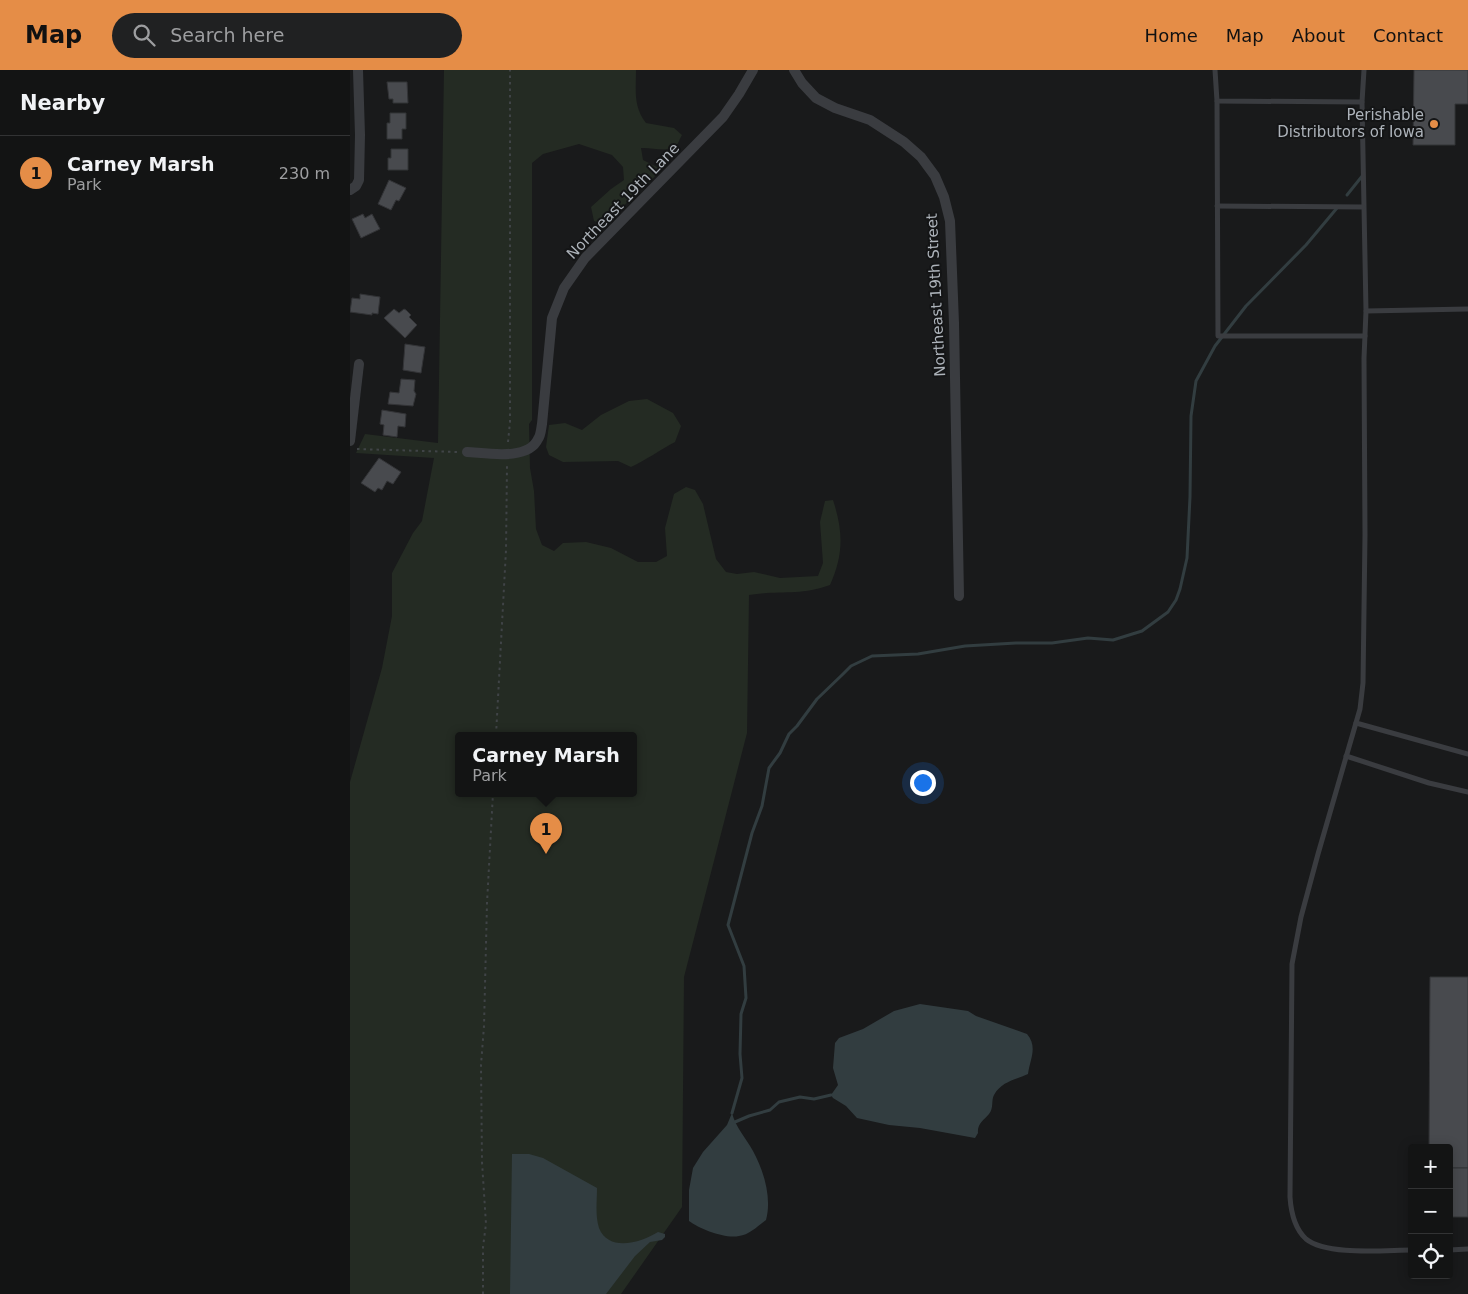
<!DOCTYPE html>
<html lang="en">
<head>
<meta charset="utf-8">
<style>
  :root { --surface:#131414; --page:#202122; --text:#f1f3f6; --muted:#9d9ea0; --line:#323334; --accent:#e58d47 }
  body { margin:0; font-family:"DejaVu Sans",sans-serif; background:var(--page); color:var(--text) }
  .controls { position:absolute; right:15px; bottom:15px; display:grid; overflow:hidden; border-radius:5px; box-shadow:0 2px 12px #0003 }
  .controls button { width:45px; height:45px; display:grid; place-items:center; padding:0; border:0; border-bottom:1px solid var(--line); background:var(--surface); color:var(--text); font:25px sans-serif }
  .you { position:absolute; left:572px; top:712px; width:18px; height:18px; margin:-12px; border:4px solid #fff; border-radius:50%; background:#1a73e8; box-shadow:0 0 0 8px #1a73e833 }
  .badge { display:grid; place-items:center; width:32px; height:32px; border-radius:50%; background:var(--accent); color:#111; font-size:16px; font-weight:700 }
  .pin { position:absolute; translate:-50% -41px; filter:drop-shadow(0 1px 2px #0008) }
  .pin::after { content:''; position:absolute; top:26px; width:18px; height:15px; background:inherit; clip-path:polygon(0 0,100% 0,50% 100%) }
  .popup { position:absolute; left:105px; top:662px; width:182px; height:65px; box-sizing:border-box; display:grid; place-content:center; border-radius:5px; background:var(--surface); filter:drop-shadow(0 1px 4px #0005); font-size:16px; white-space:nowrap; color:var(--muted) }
  .popup b { font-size:19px; color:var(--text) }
  .popup::after { content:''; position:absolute; left:50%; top:100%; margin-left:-10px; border:10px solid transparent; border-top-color:var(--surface) }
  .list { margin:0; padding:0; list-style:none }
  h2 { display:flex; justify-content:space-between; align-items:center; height:65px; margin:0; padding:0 20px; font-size:21px }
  h2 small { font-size:16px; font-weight:400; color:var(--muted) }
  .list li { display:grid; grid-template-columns:32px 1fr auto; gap:15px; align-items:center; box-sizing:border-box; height:75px; padding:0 20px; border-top:1px solid var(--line) }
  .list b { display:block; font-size:19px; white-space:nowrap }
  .list p { margin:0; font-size:16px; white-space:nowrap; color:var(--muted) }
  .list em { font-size:16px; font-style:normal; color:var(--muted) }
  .icon { flex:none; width:28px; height:28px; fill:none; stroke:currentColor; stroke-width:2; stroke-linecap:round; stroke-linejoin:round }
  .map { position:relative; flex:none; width:1118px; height:1224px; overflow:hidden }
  header { display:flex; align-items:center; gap:30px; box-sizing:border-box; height:70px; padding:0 25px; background:var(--accent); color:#111 }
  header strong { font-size:24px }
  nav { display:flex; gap:28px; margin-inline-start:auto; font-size:18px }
  .search { width:350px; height:45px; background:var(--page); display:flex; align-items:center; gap:12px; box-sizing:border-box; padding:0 18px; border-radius:28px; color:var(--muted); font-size:19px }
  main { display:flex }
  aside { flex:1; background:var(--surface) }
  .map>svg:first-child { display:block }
  .green { fill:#242b23; fill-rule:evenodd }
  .water { fill:#323d40 }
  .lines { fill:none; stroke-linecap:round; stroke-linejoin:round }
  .stream { stroke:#323d40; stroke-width:3 }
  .building { fill:#484a4e; stroke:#333437 }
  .path { stroke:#404447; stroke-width:2; stroke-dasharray:2.5 4; stroke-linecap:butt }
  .lane { stroke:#3a3c40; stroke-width:5 }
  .street { stroke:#3a3c40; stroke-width:10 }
  .poi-dot { fill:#e58d47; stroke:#141516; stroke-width:2 }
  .labels { text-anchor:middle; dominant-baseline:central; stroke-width:4; stroke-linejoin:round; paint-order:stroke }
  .poi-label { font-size:15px; fill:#adb3ba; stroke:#141516; text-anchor:end }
  .street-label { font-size:15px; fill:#adb3ba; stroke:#141516 }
</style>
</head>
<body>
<header>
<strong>Map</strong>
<div class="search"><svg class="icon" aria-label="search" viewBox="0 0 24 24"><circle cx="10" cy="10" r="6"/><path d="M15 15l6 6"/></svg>Search here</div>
<nav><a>Home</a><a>Map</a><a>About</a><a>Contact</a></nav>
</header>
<main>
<aside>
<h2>Nearby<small></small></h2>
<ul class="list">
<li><span class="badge">1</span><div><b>Carney Marsh</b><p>Park</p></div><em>230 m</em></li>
</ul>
</aside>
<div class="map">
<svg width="1118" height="1224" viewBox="0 0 1118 1224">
  <rect width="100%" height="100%" fill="#191a1b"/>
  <g class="green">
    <path d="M94,0H286C286,20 283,36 296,53L324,58L332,65C330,68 328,74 326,76C318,83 301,77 291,78L293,90L311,99L300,112L288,121L255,155L244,151L241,137L261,119L274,110L273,97L262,85L229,74L193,84L182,93V350L179,354L180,398L184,421L186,459L192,475L204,481L213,473L236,472L261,478L288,492H306L317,486L315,458L324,424L336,417L345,420L353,434L366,489L376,502L387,504L404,502L430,508L468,506L473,493L470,452L475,431L483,430C493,461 494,484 480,515C450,526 429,520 399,525L397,663L334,907L332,1137L271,1224H0V712L32,598L42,546V503L63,463L72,451L84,388L6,383L15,364L88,373ZM109,665H284V723H109Z"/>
    <path d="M297,329L323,343L331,356L325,372C310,380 296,390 281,397L268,391L213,392L199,385L196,377L199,355L215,353L232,360L251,345L279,331Z"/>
  </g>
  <g class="water">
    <path d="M570,934L618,941L626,946L677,964C688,977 680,989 678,1004C666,1010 652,1011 644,1025C641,1030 644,1038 639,1044C634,1050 627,1054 628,1063L625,1068L570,1058L539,1055L507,1048L496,1036L483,1028L481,1025L488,1015L483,998L485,973L489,968L513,959L544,941Z"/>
    <path d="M382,1043C386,1058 396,1068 403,1081C414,1101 422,1128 416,1150C408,1156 399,1165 389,1166C375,1169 350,1159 339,1151V1120L343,1098L353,1082L377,1055Z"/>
    <path d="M162,1084H179L193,1088L247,1118C247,1130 245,1146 249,1158C259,1183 292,1172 308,1162L315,1164V1167L312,1170L300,1172L285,1186L256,1224H160Z"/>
  </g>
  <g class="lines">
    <g class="stream">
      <polyline points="997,125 1013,105"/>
      <polyline points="382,1043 392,1008 390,984 391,944 396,928 394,896 378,855 402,763 412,736 419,698 430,683 439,664 447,656 467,629 492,605 501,596 522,586 568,584 615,576 666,573 702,573 738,568 763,570 792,561 818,542 826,530 830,519 837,488 840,427 841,346 846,311 865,276 896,236 956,175 987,138"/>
      <polyline points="385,1052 399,1046 420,1040 429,1032 450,1027 464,1029 481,1025"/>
    </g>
  </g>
  <g class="building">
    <polygon points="1064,0 1118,0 1118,34 1105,34 1105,75 1063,75"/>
    <polygon points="37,12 57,12 58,33 43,33 43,29 39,29"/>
    <polygon points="40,43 56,43 56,59 52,59 52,69 37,69 37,53 40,53"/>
    <polygon points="41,79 58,79 58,100 38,100 38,88 41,88"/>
    <polygon points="39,110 56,118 49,131 46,130 41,140 28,134"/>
    <polygon points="13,144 15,148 22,144 30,159 11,168 2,149"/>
    <polygon points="10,224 30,227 28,244 22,243 22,245 0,242 2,228 10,229"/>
    <polygon points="44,239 49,243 54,239 56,240 61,245 59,247 67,255 55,268 34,248"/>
    <polygon points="55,274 75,277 71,303 53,300"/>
    <polygon points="51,309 65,310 64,321 66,324 63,336 38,334 40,322 49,323"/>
    <polygon points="32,340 56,344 55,357 48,356 47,367 33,365 34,355 30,354"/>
    <polygon points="29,388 51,402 43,414 37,411 32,420 28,418 25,422 11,413"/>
    <polygon points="1080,907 1118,907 1118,1098 1099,1098 1099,1078 1079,1078"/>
    <rect x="1099" y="1098" width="19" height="49"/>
  </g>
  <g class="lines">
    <g class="path">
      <polyline points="158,372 160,352 160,0"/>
      <polyline points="7,379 107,382"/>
      <polyline points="146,665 156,480 157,395"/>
      <polyline points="133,1224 133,1177 136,1154 132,1092 131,995 134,956 137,833 143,723"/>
    </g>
    <g class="lane">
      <polyline points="865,0 867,31 1012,32 1014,0"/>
      <polyline points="867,31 868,266 1015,266"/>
      <polyline points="1012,32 1016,241"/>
      <polyline points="867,136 1013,137"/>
      <polyline points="1006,653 1118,684"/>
      <polyline points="996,686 1079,713 1118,722"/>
      <path d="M1062,1180C1035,1180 977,1186 956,1169C944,1158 941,1142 940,1127L942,894L951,847L968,784L1010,639L1013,613L1015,465L1014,288L1016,241L1118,239"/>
      <polyline points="1099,1180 1118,1179"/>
    </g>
    <g class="street">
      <polyline points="444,0 452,13 466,28 485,38 520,50 554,72 571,87 585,106 594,127 600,151 604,253 609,526"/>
      <polyline points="0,120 6,116 9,110 10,65 8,0"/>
      <polyline points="0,371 9,294"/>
      <path d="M117,382C137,383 178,391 188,369C191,365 191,359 192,354L202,248L214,218L235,188L373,47L389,24L403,0"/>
    </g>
  </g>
  <circle class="poi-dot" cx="1084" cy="54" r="5"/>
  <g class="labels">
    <g class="poi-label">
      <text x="1074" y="45">Perishable<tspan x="1074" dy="17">Distributors of Iowa</tspan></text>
    </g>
    <g class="street-label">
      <text transform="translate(273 131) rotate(-46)">Northeast 19th Lane</text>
      <text transform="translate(586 225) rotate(-93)">Northeast 19th Street</text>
    </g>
  </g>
</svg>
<div class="controls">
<button>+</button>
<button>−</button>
<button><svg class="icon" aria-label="locate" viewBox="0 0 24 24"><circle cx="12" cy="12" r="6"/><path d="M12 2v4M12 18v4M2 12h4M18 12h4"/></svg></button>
</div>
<div class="you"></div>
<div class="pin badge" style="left:196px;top:784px">1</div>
<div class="popup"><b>Carney Marsh</b>Park</div>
</div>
</main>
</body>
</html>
